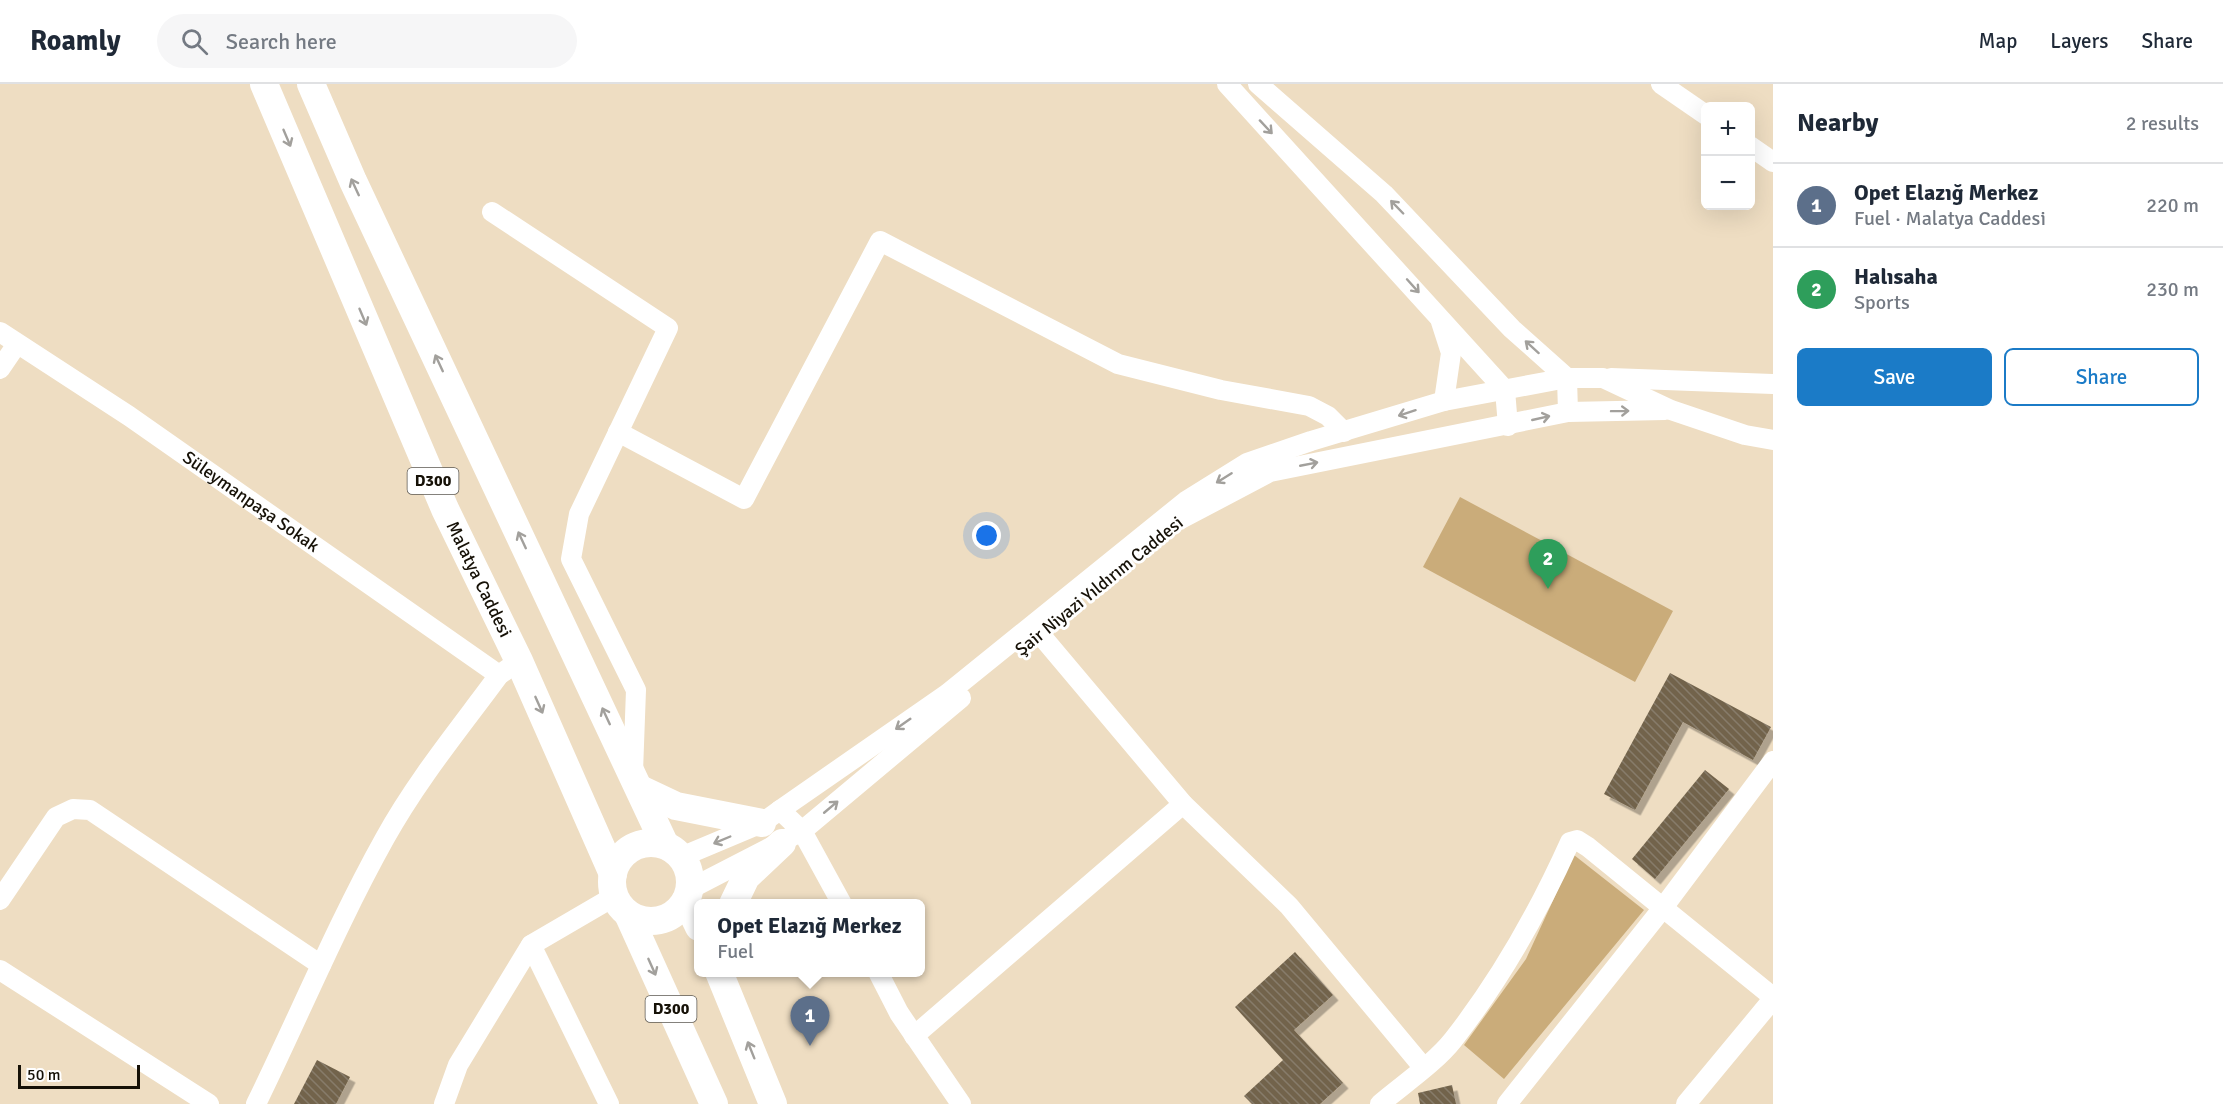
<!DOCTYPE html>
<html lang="en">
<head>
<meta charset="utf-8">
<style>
  :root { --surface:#fff; --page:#f6f6f7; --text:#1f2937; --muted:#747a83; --line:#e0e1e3; --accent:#1b7bc7 }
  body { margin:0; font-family:Signika,sans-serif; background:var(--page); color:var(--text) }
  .controls { position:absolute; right:18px; top:18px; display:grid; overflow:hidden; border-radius:9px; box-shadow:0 6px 24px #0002 }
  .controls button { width:54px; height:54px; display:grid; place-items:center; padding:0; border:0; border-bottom:2px solid var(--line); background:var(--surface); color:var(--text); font:30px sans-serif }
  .scale { position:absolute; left:18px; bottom:15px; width:122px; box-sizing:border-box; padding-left:6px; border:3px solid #161107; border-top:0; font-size:16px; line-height:21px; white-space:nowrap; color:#161107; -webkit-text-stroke:4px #fff; paint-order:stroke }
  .you { position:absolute; left:987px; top:452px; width:21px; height:21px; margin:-15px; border:4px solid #fff; border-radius:50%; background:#1a73e8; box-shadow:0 0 0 9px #1a73e833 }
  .badge { display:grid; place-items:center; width:39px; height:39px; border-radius:50%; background:var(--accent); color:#fff; font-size:20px; font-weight:700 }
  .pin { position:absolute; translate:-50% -50px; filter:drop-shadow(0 2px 3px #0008) }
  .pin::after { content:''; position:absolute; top:32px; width:21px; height:18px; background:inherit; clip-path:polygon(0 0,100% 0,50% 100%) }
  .popup { position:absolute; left:694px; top:815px; width:231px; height:78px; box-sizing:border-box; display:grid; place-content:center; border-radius:9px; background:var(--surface); filter:drop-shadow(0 2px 4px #0005); font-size:20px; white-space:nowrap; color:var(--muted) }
  .popup b { font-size:22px; color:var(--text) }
  .popup::after { content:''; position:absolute; left:50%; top:100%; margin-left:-12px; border:12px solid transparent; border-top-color:var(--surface) }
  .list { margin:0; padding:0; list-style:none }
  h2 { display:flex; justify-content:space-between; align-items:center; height:78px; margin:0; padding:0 24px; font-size:26px }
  h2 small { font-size:20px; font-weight:400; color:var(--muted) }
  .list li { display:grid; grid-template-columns:39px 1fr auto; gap:18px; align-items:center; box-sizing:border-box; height:84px; padding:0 24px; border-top:2px solid var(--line) }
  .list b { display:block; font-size:22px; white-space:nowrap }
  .list p { margin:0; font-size:20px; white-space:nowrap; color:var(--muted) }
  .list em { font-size:20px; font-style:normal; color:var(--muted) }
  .actions { display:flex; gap:12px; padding:18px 24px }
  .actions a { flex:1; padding:14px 0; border:2px solid var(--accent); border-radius:9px; text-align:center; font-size:21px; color:var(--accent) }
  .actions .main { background:var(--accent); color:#fff }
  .icon { flex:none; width:33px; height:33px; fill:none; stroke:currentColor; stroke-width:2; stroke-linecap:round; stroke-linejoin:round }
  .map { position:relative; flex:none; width:1773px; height:1020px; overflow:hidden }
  header { display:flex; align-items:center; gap:36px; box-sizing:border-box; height:84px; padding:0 30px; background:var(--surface); border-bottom:2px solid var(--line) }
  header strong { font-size:28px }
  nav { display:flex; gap:33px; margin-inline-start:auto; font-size:21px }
  .search { width:420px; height:54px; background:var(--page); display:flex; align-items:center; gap:15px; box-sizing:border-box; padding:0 21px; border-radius:33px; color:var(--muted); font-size:22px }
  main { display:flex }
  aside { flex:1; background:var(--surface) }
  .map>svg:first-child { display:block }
  .green { fill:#caac7a }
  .building { fill:url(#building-back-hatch); filter:url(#shadow) }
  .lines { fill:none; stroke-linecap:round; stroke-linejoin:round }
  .minor { stroke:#fff; stroke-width:20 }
  .highway { stroke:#fff; stroke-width:28 }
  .oneway { stroke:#a2a09c }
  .labels { text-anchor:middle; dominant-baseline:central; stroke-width:6; stroke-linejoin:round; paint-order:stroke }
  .shield { fill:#fff; stroke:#5c5851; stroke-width:1.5 }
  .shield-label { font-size:16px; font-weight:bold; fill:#161107 }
  .street-label { font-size:18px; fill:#161107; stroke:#fff }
</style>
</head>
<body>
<header>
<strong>Roamly</strong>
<div class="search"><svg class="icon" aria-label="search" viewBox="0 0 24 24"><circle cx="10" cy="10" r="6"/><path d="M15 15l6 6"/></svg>Search here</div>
<nav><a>Map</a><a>Layers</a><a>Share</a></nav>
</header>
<main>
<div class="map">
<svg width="1773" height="1020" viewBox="0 0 1773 1020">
  <defs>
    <pattern id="building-back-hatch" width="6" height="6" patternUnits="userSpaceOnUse" patternTransform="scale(1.5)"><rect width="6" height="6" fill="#72634b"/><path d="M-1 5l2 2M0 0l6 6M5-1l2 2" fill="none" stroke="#877c6b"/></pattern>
    <filter id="shadow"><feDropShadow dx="5.5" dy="5.5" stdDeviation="0" flood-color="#0004"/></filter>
  </defs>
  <rect width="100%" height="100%" fill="#eeddc2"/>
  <g class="green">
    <polygon points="1460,413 1673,527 1635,598 1423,483"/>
    <polygon points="1574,771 1644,826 1504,995 1464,961 1526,875"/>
  </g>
  <g class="building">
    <polygon points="1670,589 1771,643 1753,676 1683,638 1635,726 1604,710"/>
    <polygon points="1705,686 1729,705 1655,795 1632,775"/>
    <polygon points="1295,868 1333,911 1294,946 1343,999 1320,1020 1252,1020 1244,1012 1283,976 1235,923"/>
    <polygon points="317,976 350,993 336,1020 294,1020"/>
    <polygon points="1452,1001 1456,1020 1420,1020 1418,1009"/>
  </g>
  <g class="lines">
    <g class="minor">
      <polyline points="1227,0 1505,306 1508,342"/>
      <polyline points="1258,0 1384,110 1512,245 1567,294 1568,328"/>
      <polyline points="1661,0 1706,31"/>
      <polyline points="1750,62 1773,78"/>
      <polyline points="492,128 668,244 579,430 571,475 636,606 633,688"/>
      <polyline points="1441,238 1451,269 1444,317"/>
      <path id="s1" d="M0,248L129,332L499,591"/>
      <polyline points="0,285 17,260"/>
      <polyline points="1611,294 1773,300"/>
      <polyline points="618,348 744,415 880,157 1118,280 1221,306 1309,322 1328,332 1344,348"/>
      <polyline points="1181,435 1270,388 1568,328 1665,326"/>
      <polyline points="1039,549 1183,720 1289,822 1423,983"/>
      <polyline points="780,726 802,747 842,820"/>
      <polyline points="681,773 762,739 780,726 947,610 1186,417 1247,379 1311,357 1444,317 1567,294 1603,294 1671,326 1745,351 1773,356"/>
      <polyline points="690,805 802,747 961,614"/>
      <polyline points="0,816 56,733 73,725 90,726 321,881"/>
      <polyline points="531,861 609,1020"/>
      <polyline points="0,886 209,1020"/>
      <polyline points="878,888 899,929 961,1020"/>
      <polyline points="914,952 1183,720"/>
      <path d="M256,1020C299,932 337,840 385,754C417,696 460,644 499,591L509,584"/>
      <polyline points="444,1020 458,981 531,861 615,812"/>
      <path d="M1380,1020C1402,1001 1435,979 1453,956C1500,896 1539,827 1570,758L1577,756L1588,763L1773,913"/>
      <polyline points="1507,1020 1662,825 1773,677"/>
      <polyline points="1686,1020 1773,915"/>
    </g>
    <g class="highway">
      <path id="s2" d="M264,0L445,425L519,577L613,790"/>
      <polyline points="311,0 353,97 665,761"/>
      <polyline points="640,705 676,722 762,739"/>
      <circle cx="651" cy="798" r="39"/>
      <polyline points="686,816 699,843"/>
      <polyline points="733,820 746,793 782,759"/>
      <polyline points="628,830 714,1020"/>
      <polyline points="719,888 773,1020"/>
    </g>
  </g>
  <defs><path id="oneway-shaft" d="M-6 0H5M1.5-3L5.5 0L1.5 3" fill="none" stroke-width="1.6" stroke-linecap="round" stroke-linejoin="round" transform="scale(1.5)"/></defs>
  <g class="oneway">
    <use href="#oneway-shaft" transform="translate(1266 43) rotate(47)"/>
    <use href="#oneway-shaft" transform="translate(287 54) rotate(67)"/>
    <use href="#oneway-shaft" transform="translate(355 103) rotate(-115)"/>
    <use href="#oneway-shaft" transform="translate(1397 123) rotate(-134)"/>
    <use href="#oneway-shaft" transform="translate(1413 202) rotate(48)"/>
    <use href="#oneway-shaft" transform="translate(363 233) rotate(67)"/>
    <use href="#oneway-shaft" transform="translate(1532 263) rotate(-138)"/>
    <use href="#oneway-shaft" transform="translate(439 279) rotate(-115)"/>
    <use href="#oneway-shaft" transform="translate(1620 327) rotate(-1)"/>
    <use href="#oneway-shaft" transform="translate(1407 329) rotate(162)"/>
    <use href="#oneway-shaft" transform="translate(1541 334) rotate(-13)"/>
    <use href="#oneway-shaft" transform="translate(1309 380) rotate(-11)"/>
    <use href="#oneway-shaft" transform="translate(1224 394) rotate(148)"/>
    <use href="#oneway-shaft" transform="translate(522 456) rotate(-115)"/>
    <use href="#oneway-shaft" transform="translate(539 621) rotate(66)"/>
    <use href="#oneway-shaft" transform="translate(606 632) rotate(-115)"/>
    <use href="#oneway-shaft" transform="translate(903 640) rotate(145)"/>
    <use href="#oneway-shaft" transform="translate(831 723) rotate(-40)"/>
    <use href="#oneway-shaft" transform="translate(722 756) rotate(157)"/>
    <use href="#oneway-shaft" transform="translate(652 883) rotate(66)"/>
    <use href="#oneway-shaft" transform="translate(751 966) rotate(-112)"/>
  </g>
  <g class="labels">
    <g class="shield">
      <rect x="407.5" y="384" width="51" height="26" rx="4.5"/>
      <rect x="645.5" y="912" width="51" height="26" rx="4.5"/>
    </g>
    <g class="shield-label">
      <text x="433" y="397">D300</text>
      <text x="671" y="925">D300</text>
    </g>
    <g class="street-label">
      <text stroke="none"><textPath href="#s1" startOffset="303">Süleymanpaşa Sokak</textPath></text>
      <text stroke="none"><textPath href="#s2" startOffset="540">Malatya Caddesi</textPath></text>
      <text transform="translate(1099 502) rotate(-39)">Şair Niyazi Yıldırım Caddesi</text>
    </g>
  </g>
</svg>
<div class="controls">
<button>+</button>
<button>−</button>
</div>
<div class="scale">50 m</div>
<div class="you"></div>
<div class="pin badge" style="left:810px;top:962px;background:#5c6f8a">1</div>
<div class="popup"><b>Opet Elazığ Merkez</b>Fuel</div>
<div class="pin badge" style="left:1548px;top:505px;background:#2e9e5b">2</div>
</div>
<aside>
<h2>Nearby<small>2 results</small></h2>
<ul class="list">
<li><span class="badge" style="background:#5c6f8a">1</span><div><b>Opet Elazığ Merkez</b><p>Fuel · Malatya Caddesi</p></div><em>220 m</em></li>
<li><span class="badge" style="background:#2e9e5b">2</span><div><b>Halısaha</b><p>Sports</p></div><em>230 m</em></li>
</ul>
<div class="actions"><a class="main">Save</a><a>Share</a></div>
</aside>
</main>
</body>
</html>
